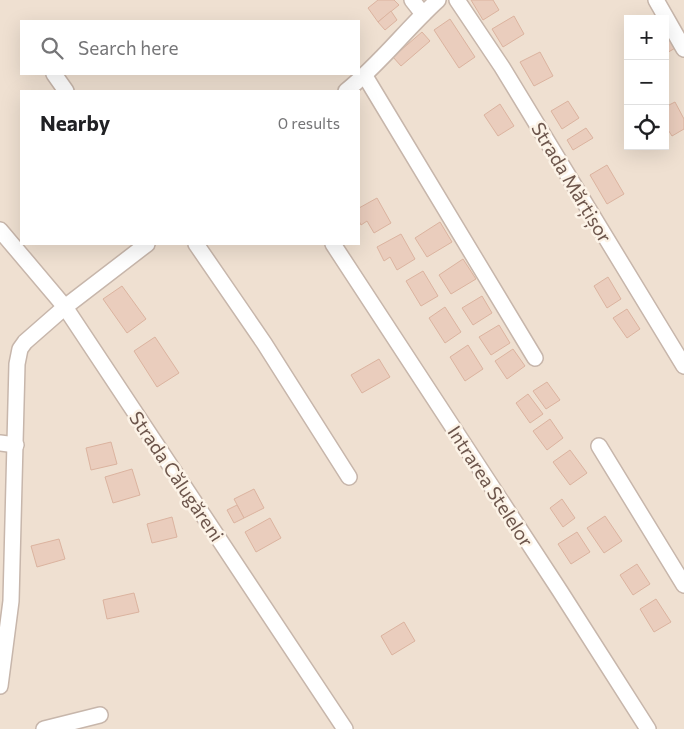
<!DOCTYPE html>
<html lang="en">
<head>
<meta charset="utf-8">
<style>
  :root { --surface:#fff; --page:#f6f6f6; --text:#202124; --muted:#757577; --line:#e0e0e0 }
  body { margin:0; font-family:Commissioner,sans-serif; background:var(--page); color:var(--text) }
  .controls { position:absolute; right:15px; top:15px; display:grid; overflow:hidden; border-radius:0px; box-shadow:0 5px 20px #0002 }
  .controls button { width:45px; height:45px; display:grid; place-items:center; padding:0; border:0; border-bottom:1px solid var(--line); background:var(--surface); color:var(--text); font:25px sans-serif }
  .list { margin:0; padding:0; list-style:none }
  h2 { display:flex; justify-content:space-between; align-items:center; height:65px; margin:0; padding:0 20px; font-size:21px }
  h2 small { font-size:16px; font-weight:400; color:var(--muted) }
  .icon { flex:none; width:28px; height:28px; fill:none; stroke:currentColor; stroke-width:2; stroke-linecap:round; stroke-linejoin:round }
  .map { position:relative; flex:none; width:684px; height:729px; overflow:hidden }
  .search { position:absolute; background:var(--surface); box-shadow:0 5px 20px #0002; left:20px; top:20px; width:340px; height:55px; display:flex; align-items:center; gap:12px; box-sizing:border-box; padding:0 18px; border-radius:0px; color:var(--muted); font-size:19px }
  .panel { position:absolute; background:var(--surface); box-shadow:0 5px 20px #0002; left:20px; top:90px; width:340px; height:155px; border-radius:0px }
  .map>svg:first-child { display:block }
  .residential { fill:#efe0d1; fill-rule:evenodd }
  .building { fill:#eacdbd; stroke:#dbb39f }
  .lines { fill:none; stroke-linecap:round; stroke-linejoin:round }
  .minor-casing { stroke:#c7b6ab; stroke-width:18 }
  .minor { stroke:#fff; stroke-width:15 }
  .labels { text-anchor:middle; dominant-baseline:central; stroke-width:5; stroke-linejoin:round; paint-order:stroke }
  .street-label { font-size:19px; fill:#6d564c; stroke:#fcf3e7 }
</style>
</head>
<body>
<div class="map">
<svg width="684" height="729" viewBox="0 0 684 729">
  <rect width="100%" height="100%" fill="#f9eee2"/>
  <path class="residential" d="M0,0H684V729H0ZM628,19H665V146H628ZM21,21H359V74H21ZM21,91H359V244H21Z"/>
  <g class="building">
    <polygon points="378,0 394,0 399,5 378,22 368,8"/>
    <polygon points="471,0 493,0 499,10 483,20"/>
    <polygon points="391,11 397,20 385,30 378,22"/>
    <polygon points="514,16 524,34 503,47 492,29"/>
    <polygon points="450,19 475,57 459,68 434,30"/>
    <polygon points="665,26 677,47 665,54"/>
    <polygon points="422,32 430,41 401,66 393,57"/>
    <polygon points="540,52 553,76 534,86 520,62"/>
    <polygon points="568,101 579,118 562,129 551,111"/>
    <polygon points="675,102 684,119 684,129 672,136 665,125 665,107"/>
    <polygon points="500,104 514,126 498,136 484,115"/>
    <polygon points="586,128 593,138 573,150 567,140"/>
    <polygon points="607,165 624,194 607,204 590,175"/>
    <polygon points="377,198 391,223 374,233 367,221 361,225 359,221 359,208"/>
    <polygon points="440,222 452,242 427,257 415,238"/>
    <polygon points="401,234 415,259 397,270 390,257 384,261 377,247"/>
    <polygon points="463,259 476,279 451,294 439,275"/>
    <polygon points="423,271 438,296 421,306 406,281"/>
    <polygon points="608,277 621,299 607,308 594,286"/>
    <polygon points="122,286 146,319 127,333 103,299"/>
    <polygon points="482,296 492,313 473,325 462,308"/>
    <polygon points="445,307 461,332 445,343 429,318"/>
    <polygon points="627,309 640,329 627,338 613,318"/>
    <polygon points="499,325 510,343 491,355 479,337"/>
    <polygon points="155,337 179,373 157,387 134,351"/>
    <polygon points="468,345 483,369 465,381 450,357"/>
    <polygon points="513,349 525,366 507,379 495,361"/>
    <polygon points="379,359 390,377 362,393 351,375"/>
    <polygon points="547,382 560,400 546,409 533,391"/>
    <polygon points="528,394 543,414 530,423 516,403"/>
    <polygon points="550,419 563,438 547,450 533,431"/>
    <polygon points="111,442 117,464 91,470 86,448"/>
    <polygon points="570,450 587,473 570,485 553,462"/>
    <polygon points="132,469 140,495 113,503 105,477"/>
    <polygon points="254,489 264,508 244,518 234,499"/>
    <polygon points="562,499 575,518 563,527 550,508"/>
    <polygon points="237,505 244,518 234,523 227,510"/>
    <polygon points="605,516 622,541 604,553 587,528"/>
    <polygon points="172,517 177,537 152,543 147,524"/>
    <polygon points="270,518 281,538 256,552 245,532"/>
    <polygon points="577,532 590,552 571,564 558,544"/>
    <polygon points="59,539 65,559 37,567 31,546"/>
    <polygon points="637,564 650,584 633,595 620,575"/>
    <polygon points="134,593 139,612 107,619 103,600"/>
    <polygon points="656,599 671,622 654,632 640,609"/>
    <polygon points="404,622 415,641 392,655 381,636"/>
  </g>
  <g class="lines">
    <defs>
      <g id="minor">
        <polyline points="412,0 423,14"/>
        <polyline points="457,0 502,67 684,366"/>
        <polyline points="656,0 684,49"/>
        <polyline points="54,74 66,91"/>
        <polyline points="365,76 535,358"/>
        <path d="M346,91C380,64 406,29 438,0"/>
        <polyline points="0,230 65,307 345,729"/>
        <polyline points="196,244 264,343 349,477"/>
        <polyline points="333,244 560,591 648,729"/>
        <polyline points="0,443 16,445"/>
        <polyline points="599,446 684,585"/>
        <polyline points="0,686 11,601 17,364 20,349 25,342 65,307 147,244"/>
        <polyline points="44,729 100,715"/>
      </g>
    </defs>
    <use href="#minor" class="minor-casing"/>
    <use href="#minor" class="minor"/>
  </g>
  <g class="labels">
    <g class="street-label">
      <text transform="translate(572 182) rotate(59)">Strada Mărțișor</text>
      <text transform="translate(177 476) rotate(56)">Strada Călugăreni</text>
      <text transform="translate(491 486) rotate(57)">Intrarea Stelelor</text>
    </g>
  </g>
</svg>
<div class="controls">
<button>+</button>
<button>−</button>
<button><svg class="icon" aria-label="locate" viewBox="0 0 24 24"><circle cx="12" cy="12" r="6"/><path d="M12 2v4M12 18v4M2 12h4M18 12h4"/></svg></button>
</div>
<div class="search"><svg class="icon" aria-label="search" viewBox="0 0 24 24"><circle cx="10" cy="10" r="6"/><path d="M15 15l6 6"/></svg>Search here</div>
<section class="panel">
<h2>Nearby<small>0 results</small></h2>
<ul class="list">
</ul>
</section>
</div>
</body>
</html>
